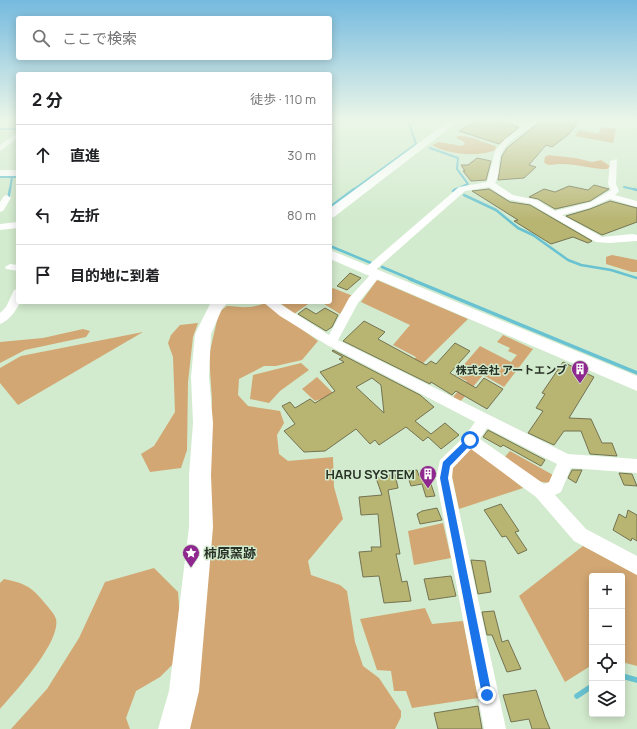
<!DOCTYPE html>
<html lang="ja">
<head>
<meta charset="utf-8">
<style>
  :root { --surface:#fff; --page:#f6f6f6; --text:#202124; --muted:#757577; --line:#e0e0e0 }
  body { margin:0; font-family:Manrope,"Noto Sans JP",sans-serif; background:var(--page); color:var(--text) }
  .controls { position:absolute; right:12px; bottom:12px; display:grid; overflow:hidden; border-radius:4px; box-shadow:0 2px 10px #0003 }
  .controls button { width:36px; height:36px; display:grid; place-items:center; padding:0; border:0; border-bottom:1px solid var(--line); background:var(--surface); color:var(--text); font:20px sans-serif }
  .stop { position:absolute; width:12px; height:12px; margin:-9px; border:3px solid #1a73e8; border-radius:50%; background:#fff }
  .stop.end { background:#1a73e8; border-color:#fff; box-shadow:0 1px 4px #0008 }
  .list { margin:0; padding:0; list-style:none }
  h2 { display:flex; justify-content:space-between; align-items:center; height:52px; margin:0; padding:0 16px; font-size:17px }
  h2 small { font-size:13px; font-weight:400; color:var(--muted) }
  .list li { display:grid; grid-template-columns:26px 1fr auto; gap:12px; align-items:center; box-sizing:border-box; height:60px; padding:0 16px; border-top:1px solid var(--line) }
  .list b { display:block; font-size:15px; white-space:nowrap }
  .list em { font-size:13px; font-style:normal; color:var(--muted) }
  .icon { flex:none; width:22px; height:22px; fill:none; stroke:currentColor; stroke-width:2; stroke-linecap:round; stroke-linejoin:round }
  .map { position:relative; flex:none; width:637px; height:729px; overflow:hidden }
  .search { position:absolute; background:var(--surface); box-shadow:0 2px 10px #0003; left:16px; top:16px; width:316px; height:44px; display:flex; align-items:center; gap:10px; box-sizing:border-box; padding:0 14px; border-radius:4px; color:var(--muted); font-size:15px }
  .panel { position:absolute; background:var(--surface); box-shadow:0 2px 10px #0003; left:16px; top:72px; width:316px; height:232px; border-radius:4px }
  .map>svg:first-child { display:block }
  .green { fill:#d2a773 }
  .lines { fill:none; stroke-linecap:round; stroke-linejoin:round }
  .stream-far3 { stroke:#68c2d1; stroke-width:2 }
  .stream-far2 { stroke:#68c2d1; stroke-width:2.5 }
  .stream-far1 { stroke:#68c2d1; stroke-width:3.5 }
  .stream { stroke:#68c2d1; stroke-width:5.5 }
  .building { fill:#b8b471; stroke:#747352; fill-rule:evenodd }
  .street { fill:#fff; fill-rule:evenodd }
  .secondary { fill:#fff; fill-rule:evenodd }
  .route { fill:#1a73e8 }
  .labels { text-anchor:middle; dominant-baseline:central; stroke-width:3; stroke-linejoin:round; paint-order:stroke }
  .poi-label { font-size:11px; font-weight:bold; fill:#283226; stroke:#d2eacd; text-anchor:end }
  .near-poi-label { font-size:13px; font-weight:bold; fill:#283226; stroke:#d2eacd; text-anchor:end }
</style>
</head>
<body>
<div class="map">
<svg width="637" height="729" viewBox="0 0 637 729">
  <rect width="100%" height="100%" fill="#d2eacd"/>
  <g class="green">
    <polygon points="602,127 616,129 613,143 575,136 579,130 598,134"/>
    <path d="M458,136C472,135 483,143 496,146L495,150C480,157 448,155 432,145L439,142L462,146L465,144L464,142L456,138Z"/>
    <path d="M548,155L576,158L592,162L601,160L610,166L607,169C591,169 573,163 559,164C553,164 548,167 544,162L545,157Z"/>
    <polygon points="612,255 637,260 637,272 632,272 606,264 606,257"/>
    <polygon points="377,280 468,319 416,370 409,365 416,357 393,345 410,325 361,302"/>
    <polygon points="333,288 353,296 340,314 321,302 330,302 330,291"/>
    <polygon points="279,302 311,302 294,314"/>
    <path d="M265,303L318,341L302,360L276,366H264L239,379L238,395L248,406L280,411L284,423L277,435L279,454L288,461L333,457L334,487L343,519L308,561L311,575L340,585L347,591L355,642L363,666L379,678L401,711V717L395,729H188L212,400L209,355L219,312L227,306C242,307 251,309 265,303Z"/>
    <polygon points="198,323 193,337 188,382 187,450 181,468 150,472 141,454 154,446 175,412 173,357 168,343 171,335 180,325"/>
    <polygon points="83,329 90,331 86,337 25,350 0,363 0,342 43,338"/>
    <polygon points="143,332 18,405 0,383 0,368 21,356"/>
    <polygon points="503,335 533,349 504,387 483,375 460,402 453,397 467,381 455,375 480,346 511,362 517,355 508,351 510,348 497,342"/>
    <polygon points="301,363 309,370 280,391 269,403 250,399 253,375"/>
    <polygon points="317,377 348,408 336,415 321,399 315,401 302,389"/>
    <polygon points="471,446 523,488 459,509 452,476 452,469"/>
    <polygon points="510,451 553,475 549,483 536,481 504,458"/>
    <polygon points="443,523 451,558 414,565 408,531"/>
    <polygon points="583,546 637,575 637,666 622,662 622,576 592,576 592,665 565,682 519,596"/>
    <polygon points="154,568 178,592 180,619 173,664 160,677 136,691 126,718 130,729 11,729 47,689 79,638 105,582"/>
    <path d="M4,579C23,583 31,586 43,601C47,606 54,613 56,619C61,642 15,692 0,709V583Z"/>
    <polygon points="425,608 432,624 463,621 478,698 412,708 406,691 394,691 391,671 377,670 360,619"/>
  </g>
  <g class="lines">
    <g class="stream-far3">
      <polyline points="0,129 18,129"/>
      <polyline points="430,148 458,158 457,169 468,184 454,190"/>
      <polyline points="0,177 18,177"/>
      <polyline points="624,187 637,190"/>
      <polyline points="10,190 12,177"/>
      <polyline points="353,190 416,144 408,120"/>
    </g>
    <g class="stream-far2">
      <polyline points="634,189 637,190"/>
      <polyline points="453,191 456,189"/>
      <polyline points="464,195 496,210 518,228 533,235 568,260 581,265 611,270 637,278"/>
      <polyline points="8,200 10,189"/>
      <polyline points="330,207 354,189"/>
      <polyline points="330,246 371,263"/>
      <polyline points="382,267 413,280"/>
    </g>
    <polyline class="stream-far1" points="410,279 637,373"/>
    <g class="stream">
      <polyline points="622,676 637,680"/>
      <polyline points="577,696 592,686"/>
    </g>
  </g>
  <g class="building">
    <polygon points="479,120 501,120 519,127 499,144 459,131"/>
    <polygon points="542,120 579,120 569,134 552,147 546,145 529,165 536,167 524,178 498,180 502,156 507,148"/>
    <polygon points="477,158 491,161 486,180 471,181 463,171 465,171 461,165 468,165"/>
    <polygon points="594,185 609,189 590,201 555,209 538,199 529,197 544,189 555,192 569,186 588,190"/>
    <polygon points="489,189 510,202 530,205 592,241 588,243 573,237 551,244 514,221 518,220 472,191"/>
    <polygon points="610,201 637,208 637,222 602,235 566,216 590,209"/>
    <polygon points="350,273 361,278 347,290 337,286"/>
    <polygon points="306,308 316,314 325,308 338,315 332,327 326,331 298,314"/>
    <polygon points="364,321 385,332 378,339 426,365 431,361 436,364 455,343 470,351 450,373 476,388 484,378 503,389 487,409 456,391 452,395 431,382 430,384 343,341"/>
    <path d="M333,350L420,395L434,407L415,421L431,434L445,423L459,435L441,449L428,437L423,441L406,427L379,445L375,440L370,444L356,429L325,451L304,452L284,431L295,424L282,406L290,402L295,408L310,399L315,403L335,391L320,372L344,362L339,359L343,357L332,351ZM372,378L381,385L384,413L356,387Z"/>
    <polygon points="563,362 594,377 569,418 591,419 602,443 612,443 617,456 590,454 581,431 564,431 554,445 528,433 543,411 536,408 545,394 542,393"/>
    <polygon points="488,430 545,460 541,466 503,445 501,447 483,437"/>
    <polygon points="417,470 419,476 422,475 424,482 430,481 435,496 426,497 422,484 411,486 406,471"/>
    <polygon points="572,470 582,470 576,483 568,478"/>
    <polygon points="619,473 632,474 637,486 624,485"/>
    <polygon points="395,474 398,488 388,490 400,554 396,554 402,582 407,581 411,601 384,603 379,576 363,577 359,552 372,551 371,547 381,547 378,514 361,515 359,497 382,495 376,478"/>
    <polygon points="501,504 519,531 515,532 527,550 518,554 506,536 502,537 484,510"/>
    <polygon points="437,508 442,520 420,524 417,514 422,511"/>
    <polygon points="628,510 637,515 637,541 632,538 631,541 613,530 619,514 626,518"/>
    <polygon points="471,560 485,561 491,592 478,594"/>
    <polygon points="451,576 456,596 429,600 424,579"/>
    <polygon points="494,611 502,642 508,640 521,669 507,672 492,635 487,635 482,612"/>
    <polygon points="536,690 545,717 550,729 532,729 529,719 511,722 503,695"/>
    <polygon points="478,706 482,729 438,729 434,713"/>
  </g>
  <g class="lines">
    <g class="street">
      <path d="M502,120H513L527,124L533,120H541C529,131 510,137 502,152C497,162 501,174 495,183L513,195L537,200L555,211L591,202L611,190L608,184L610,161L617,159L616,184L619,191L615,195L637,201V207L610,199L589,208L562,215L602,237L632,234L637,235V241L609,243L596,242L531,204L507,199L489,187L465,191L372,273H380L381,275L358,303L338,340L568,454L637,459V473L571,468L561,492L555,495L586,529L637,556V575L574,541L536,497L471,449L453,468L452,478L506,729H484L436,478L440,460L465,436L475,422L327,345L280,316L263,302H277L329,335L349,298L372,273H364L363,271L364,269L459,187L487,182L495,151L505,139L522,127ZM487,428L557,464L549,482L544,484L480,439Z"/>
      <polygon points="18,132 18,138 0,151 0,145"/>
      <polygon points="7,195 11,198 3,211 0,212 0,202 4,196"/>
      <polygon points="18,222 18,228 0,230 0,224"/>
      <polygon points="10,264 18,265 18,271 6,269 5,267"/>
      <path d="M18,289V302H20C16,311 9,321 0,324V313L6,307L14,290Z"/>
    </g>
    <g class="secondary">
      <polygon points="450,120 460,120 334,217 330,218 330,208"/>
      <rect x="0" y="170" width="18" height="6"/>
      <polygon points="330,250 637,376 637,391 330,259"/>
      <polygon points="211,302 228,302 222,309 211,334 209,377 213,423 211,475 213,527 199,691 190,729 158,729 169,691 189,527 189,475 193,423 191,377 195,334"/>
    </g>
  </g>
  <linearGradient id="sky" x2="0" y2="1"><stop stop-color="#75badf"/><stop offset="0.54" stop-color="#ebf6e8"/><stop offset="1" stop-color="#ebf6e8" stop-opacity="0"/></linearGradient>
  <rect width="637" height="222" fill="url(#sky)"/>
  <polygon class="route" points="470,436 474,440 473,442 450,466 448,478 492,695 491,699 487,701 483,699 482,695 440,478 443,462"/>
  <defs>
    <symbol id="building-pin" viewBox="-11 -11 22 30"><path d="M0 17L-7.5 6A9.5 9.5 0 1 1 7.5 6Z" fill="#8e288e" stroke="#d2eacd"/><path d="M-4-6H4V6H1V3H-1V6H-4ZM-2.5-4.3h1.7v1.8h-1.7ZM.8-4.3h1.7v1.8H.8ZM-2.5-1h1.7V.8h-1.7ZM.8-1h1.7V.8H.8Z" fill="#fff"/></symbol>
    <symbol id="sight-pin" viewBox="-11 -11 22 30"><path d="M0 17L-7.5 6A9.5 9.5 0 1 1 7.5 6Z" fill="#8e288e" stroke="#d2eacd"/><path d="M0-6L1.8-2.2L6-1.7L2.9 1.2L3.7 5.4L0 3.3L-3.7 5.4L-2.9 1.2L-6-1.7L-1.8-2.2Z" fill="#fff"/></symbol>
  </defs>
  <g fill-rule="evenodd">
    <use href="#building-pin" x="570" y="359" width="20" height="27"/>
    <use href="#building-pin" x="418" y="464" width="20" height="27"/>
    <use href="#sight-pin" x="181" y="543" width="20" height="27"/>
  </g>
  <g class="labels">
    <g class="poi-label">
      <text x="567" y="369">株式会社 アートエンブ</text>
    </g>
    <g class="near-poi-label">
      <text x="415" y="474">HARU SYSTEM</text>
      <text x="204" y="553" text-anchor="start">柿原窯跡</text>
    </g>
  </g>
</svg>
<div class="controls">
<button>+</button>
<button>−</button>
<button><svg class="icon" aria-label="locate" viewBox="0 0 24 24"><circle cx="12" cy="12" r="6"/><path d="M12 2v4M12 18v4M2 12h4M18 12h4"/></svg></button>
<button><svg class="icon" aria-label="layers" viewBox="0 0 24 24"><path d="M12 4l9 5-9 5-9-5zM3 14l9 5 9-5"/></svg></button>
</div>
<div class="stop" style="left:470px;top:440px"></div>
<div class="stop end" style="left:487px;top:695px"></div>
<div class="search"><svg class="icon" aria-label="search" viewBox="0 0 24 24"><circle cx="10" cy="10" r="6"/><path d="M15 15l6 6"/></svg>ここで検索</div>
<section class="panel">
<h2>2 分<small>徒歩 · 110 m</small></h2>
<ul class="list">
<li><svg class="icon" aria-label="ahead" viewBox="0 0 24 24"><path d="M12 20V5M6 11l6-6 6 6"/></svg><div><b>直進</b></div><em>30 m</em></li>
<li><svg class="icon" aria-label="left" viewBox="0 0 24 24"><path d="M17 20v-9H6M10 6l-5 5 5 5"/></svg><div><b>左折</b></div><em>80 m</em></li>
<li><svg class="icon" aria-label="arrive" viewBox="0 0 24 24"><path d="M6 21V4h12l-3 4 3 4H6"/></svg><div><b>目的地に到着</b></div></li>
</ul>
</section>
</div>
</body>
</html>
